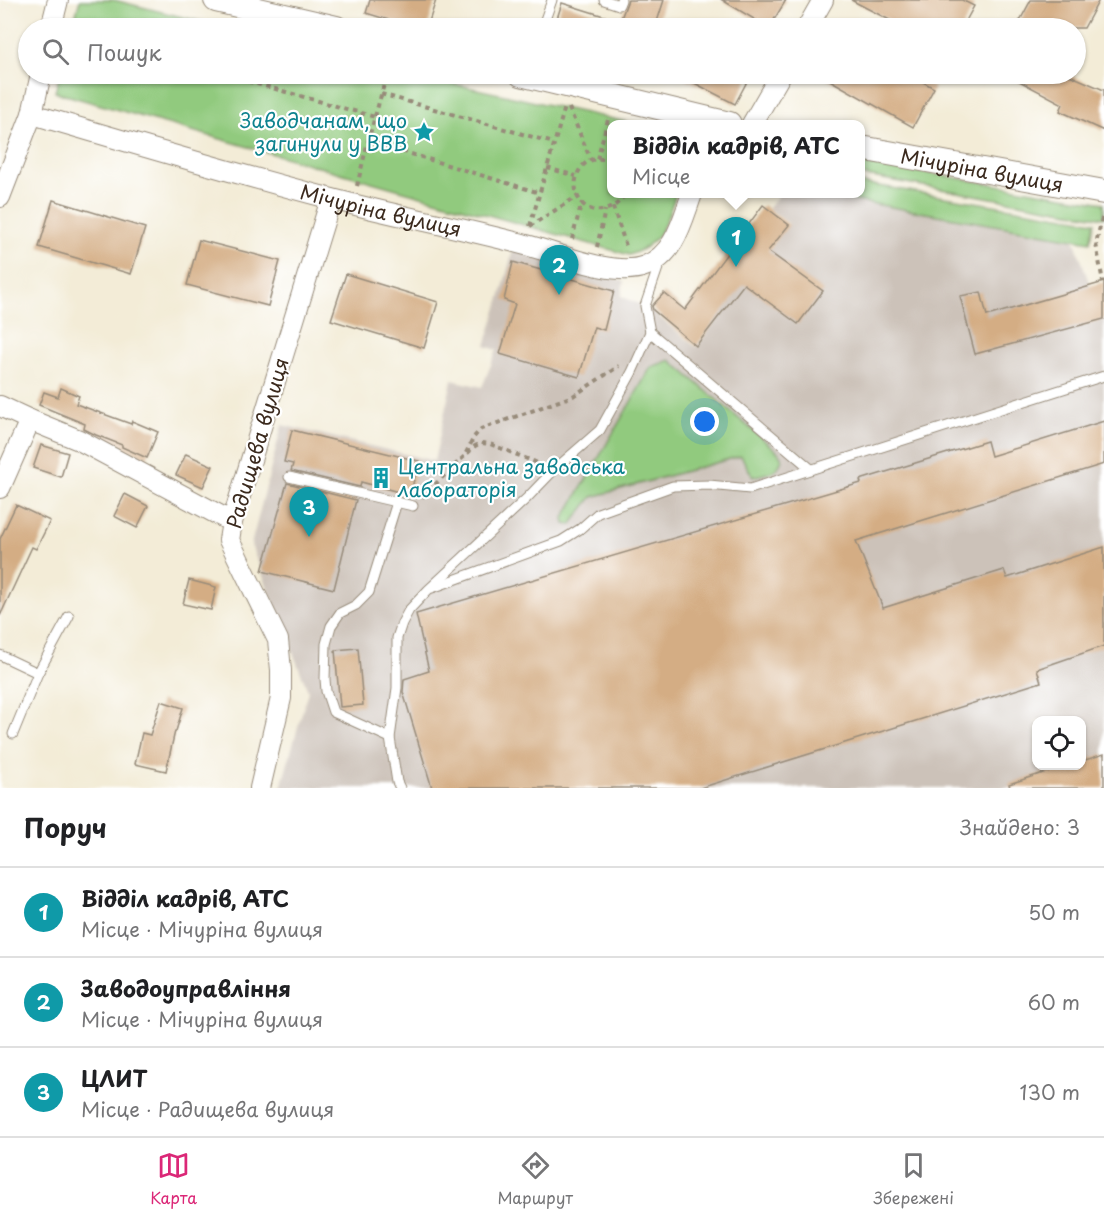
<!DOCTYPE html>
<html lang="uk">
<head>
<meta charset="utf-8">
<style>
  :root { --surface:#fff; --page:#f6f6f6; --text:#202124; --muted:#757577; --line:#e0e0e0; --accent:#db2777 }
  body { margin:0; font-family:"Playpen Sans",sans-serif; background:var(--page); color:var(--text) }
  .controls { position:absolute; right:18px; bottom:18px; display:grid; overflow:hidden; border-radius:12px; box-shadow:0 2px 4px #0004 }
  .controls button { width:54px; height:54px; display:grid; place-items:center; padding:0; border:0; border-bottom:2px solid var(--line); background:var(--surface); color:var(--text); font:30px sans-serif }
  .you { position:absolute; left:705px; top:422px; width:21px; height:21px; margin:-15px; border:4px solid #fff; border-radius:50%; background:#1a73e8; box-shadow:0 0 0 9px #1a73e833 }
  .badge { display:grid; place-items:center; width:39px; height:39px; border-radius:50%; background:var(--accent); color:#fff; font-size:20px; font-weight:700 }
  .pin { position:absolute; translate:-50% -50px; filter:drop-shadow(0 2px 3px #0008) }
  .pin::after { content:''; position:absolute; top:32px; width:21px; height:18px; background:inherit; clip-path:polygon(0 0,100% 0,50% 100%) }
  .popup { position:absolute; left:607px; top:120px; width:258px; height:78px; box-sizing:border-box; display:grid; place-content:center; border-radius:12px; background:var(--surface); filter:drop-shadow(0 2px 4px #0005); font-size:20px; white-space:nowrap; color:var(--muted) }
  .popup b { font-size:22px; color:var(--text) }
  .popup::after { content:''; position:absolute; left:50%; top:100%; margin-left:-12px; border:12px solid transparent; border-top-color:var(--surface) }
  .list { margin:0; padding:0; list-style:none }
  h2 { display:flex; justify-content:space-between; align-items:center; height:78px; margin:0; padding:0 24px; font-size:26px }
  h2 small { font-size:20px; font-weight:400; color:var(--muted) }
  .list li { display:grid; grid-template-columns:39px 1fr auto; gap:18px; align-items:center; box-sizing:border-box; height:90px; padding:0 24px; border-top:2px solid var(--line) }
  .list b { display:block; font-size:22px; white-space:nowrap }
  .list p { margin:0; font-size:20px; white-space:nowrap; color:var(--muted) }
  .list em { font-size:20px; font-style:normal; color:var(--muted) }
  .icon { flex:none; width:33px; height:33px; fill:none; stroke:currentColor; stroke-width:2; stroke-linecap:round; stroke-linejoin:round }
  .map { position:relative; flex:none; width:1104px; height:788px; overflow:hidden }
  .search { position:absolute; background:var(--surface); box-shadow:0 2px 4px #0004; left:18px; right:18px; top:18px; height:66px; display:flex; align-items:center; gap:15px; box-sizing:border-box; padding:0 21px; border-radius:33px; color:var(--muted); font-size:22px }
  .sheet { height:348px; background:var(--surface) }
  nav { display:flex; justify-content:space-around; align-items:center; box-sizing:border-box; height:84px; border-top:2px solid var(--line); background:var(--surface); font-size:16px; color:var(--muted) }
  nav a { display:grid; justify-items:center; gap:3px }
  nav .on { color:var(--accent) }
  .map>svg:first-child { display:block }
  .industrial { fill:#ccc2b9; fill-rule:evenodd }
  .green { fill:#91ca7e; stroke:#667a4e; stroke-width:1.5 }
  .building { fill:#d4ad84 }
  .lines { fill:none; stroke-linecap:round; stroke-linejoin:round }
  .service-casing { stroke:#978b7a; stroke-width:11 }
  .minor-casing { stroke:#978b7a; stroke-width:22 }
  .tertiary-casing { stroke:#978b7a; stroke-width:26 }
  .path { stroke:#978b7a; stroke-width:4; stroke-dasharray:4.5 4.5; stroke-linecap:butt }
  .service { stroke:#fff; stroke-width:9 }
  .minor { stroke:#fff; stroke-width:20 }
  .tertiary { stroke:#fff; stroke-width:24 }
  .labels { text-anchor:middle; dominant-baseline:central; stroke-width:4.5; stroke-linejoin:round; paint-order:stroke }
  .culture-label { font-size:20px; fill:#0d838f; stroke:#fff; text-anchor:end }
  .street-label { font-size:20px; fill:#3b2a1e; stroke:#fff }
</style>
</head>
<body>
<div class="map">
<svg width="1104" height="788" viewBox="0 0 1104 788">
  <rect width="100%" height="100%" fill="#fff"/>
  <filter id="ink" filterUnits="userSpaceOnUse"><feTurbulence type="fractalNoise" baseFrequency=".0167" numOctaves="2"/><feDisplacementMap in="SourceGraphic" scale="12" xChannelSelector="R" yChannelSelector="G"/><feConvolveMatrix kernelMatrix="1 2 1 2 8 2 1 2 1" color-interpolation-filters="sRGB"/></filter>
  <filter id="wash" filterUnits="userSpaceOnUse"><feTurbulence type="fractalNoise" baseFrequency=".008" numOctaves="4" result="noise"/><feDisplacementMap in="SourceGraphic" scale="24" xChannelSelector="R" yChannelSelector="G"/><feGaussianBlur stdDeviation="1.35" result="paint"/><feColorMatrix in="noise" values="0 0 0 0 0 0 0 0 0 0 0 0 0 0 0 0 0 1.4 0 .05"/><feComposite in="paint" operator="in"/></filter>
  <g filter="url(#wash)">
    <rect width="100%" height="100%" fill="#f3ecd7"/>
    <path class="industrial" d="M780,194H814L1074,239L1095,300L1104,297V788H281L308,691L251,545L282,425L434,461L452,380L482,387L497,350L485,346L503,288L513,249L624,281L621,296L648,308L696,347L789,224L768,208ZM1036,720H1082V766H1036Z"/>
    <g class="green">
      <polygon points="80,0 114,0 226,28 72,28"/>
      <path d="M60,74H408L636,124H612V194H676C665,223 662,244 629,255L55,92Z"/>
      <polygon points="861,162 1104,203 1104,218 861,175"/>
      <polygon points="861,183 1095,222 1090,242 817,194 861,194"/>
      <path d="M670,360L778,452L782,458C780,473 766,473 753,477L741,456L592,497L571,525L565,524L564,518L651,367Z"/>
    </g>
    <g id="blocks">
      <g class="building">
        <polygon points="370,0 436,0 427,28 415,28 366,13"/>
        <polygon points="628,0 664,0 655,28 554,28 562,3 620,21"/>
        <polygon points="722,0 786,0 769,28"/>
        <polygon points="851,0 962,0 974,6 962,28 905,28"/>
        <polygon points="1031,0 1099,0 1084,28 1016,28"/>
        <polygon points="677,74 751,74 735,104"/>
        <polygon points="819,74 909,74 934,88 913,127"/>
        <polygon points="1006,74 1067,74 1104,90 1104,131 1060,111 1063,104"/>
        <polygon points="53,200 145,228 131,274 39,247"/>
        <polygon points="763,205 789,225 768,251 823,291 798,324 744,284 696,346 653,310 652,306 664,293 685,310"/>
        <polygon points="199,240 280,261 268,306 187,285"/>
        <polygon points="513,262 614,291 604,330 594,327 579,377 500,354 515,304 504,300"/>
        <polygon points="346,274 438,302 424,348 331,320"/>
        <polygon points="1104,282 1104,319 975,354 960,296 981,292 987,316"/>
        <polygon points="61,388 79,396 76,404 131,424 132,421 158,432 147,458 122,447 122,445 96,435 84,429 85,424 39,405 44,392 58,397"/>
        <polygon points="1104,421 1104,464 856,541 883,608 1004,570 1007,578 1104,547 1104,646 1037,669 1041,682 700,788 432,788 403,692 404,679 429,671 416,614 861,483 860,480 987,441 991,456"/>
        <polygon points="292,430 419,461 410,495 361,482 360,487 291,471 293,464 284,462"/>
        <polygon points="41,445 68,453 61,477 33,468"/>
        <polygon points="186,454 213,466 203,487 176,475"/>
        <polygon points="287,483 356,500 334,589 262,571"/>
        <polygon points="125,494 148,506 137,528 114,516"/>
        <polygon points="16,505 50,521 36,549 32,547 0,616 0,539"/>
        <polygon points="189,580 216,587 211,610 183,604"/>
        <polygon points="358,648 363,705 340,707 335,650"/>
        <polygon points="161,701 183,708 176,731 175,731 166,771 135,764 142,733 150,735"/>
        <polygon points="1104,754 1104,788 1010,788 1009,784 1068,765 1082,765 1082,761"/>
      </g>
    </g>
  </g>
  <g filter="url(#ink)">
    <use href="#blocks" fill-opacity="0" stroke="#978b7a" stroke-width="1.5"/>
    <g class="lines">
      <defs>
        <g id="service">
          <polyline points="604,0 619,5 621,0"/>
          <polyline points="542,28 552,0"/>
          <polyline points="650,332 811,469"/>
          <polyline points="289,477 413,506"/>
          <polyline points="397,502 369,592 356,605 340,613 331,626 326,644 325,679 326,691 333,712 390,738 397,688 397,638 402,623 409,610 428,590 527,498 554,470 600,430 632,372 650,332 645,306 661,259"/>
          <polyline points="432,588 561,541 580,529 598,513 673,486 709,485 750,489 1104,376"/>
          <polyline points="0,655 38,673"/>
          <polyline points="13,734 38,673 69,616"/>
          <polyline points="390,738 397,782 400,788"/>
        </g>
        <g id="minor">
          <polyline points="51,28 58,0"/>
          <polyline points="807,28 823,0"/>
          <path id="s1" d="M32,114C132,143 232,173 332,199C397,216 462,228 526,245C558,253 614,278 645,266C675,255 682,221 692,194"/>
          <polyline points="752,124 781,74"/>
          <polyline points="0,197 32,114 41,74"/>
          <polyline points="0,406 30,420 79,440 232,522"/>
          <polyline points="0,488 30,420"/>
          <polyline points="260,788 281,698 281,670 278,640 229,540 232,522 331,199"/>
        </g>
        <g id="tertiary">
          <polyline points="216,0 336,28"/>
          <polyline points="521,74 729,124"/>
          <path id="s2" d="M861,148L1104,192"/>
        </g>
      </defs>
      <use href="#service" class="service-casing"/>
      <use href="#minor" class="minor-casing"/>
      <use href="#tertiary" class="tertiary-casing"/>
      <g class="path">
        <polyline points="222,74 375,117"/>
        <polyline points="381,94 554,143"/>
        <polyline points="569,108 591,160"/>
        <polyline points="368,141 540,193"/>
        <polyline points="597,159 609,116"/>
        <path d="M612,161C566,146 564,216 603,210C614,208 620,202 625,194"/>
        <polyline points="547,168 576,176"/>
        <polyline points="357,186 368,141 387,74"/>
        <polyline points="613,207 627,249"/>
        <polyline points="1102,218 1096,244 1103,282"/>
        <polyline points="530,226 565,107"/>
        <polyline points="530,226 578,196"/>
        <polyline points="572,239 582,202"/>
        <polyline points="597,247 605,210"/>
        <polyline points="466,453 474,437 481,429 573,396 619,366"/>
        <polyline points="422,497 475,446 481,443 490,444 540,464"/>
      </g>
      <use href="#service" class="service"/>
      <use href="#minor" class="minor"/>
      <use href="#tertiary" class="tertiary"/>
    </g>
  </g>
  <defs>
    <symbol id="sight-bare" viewBox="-9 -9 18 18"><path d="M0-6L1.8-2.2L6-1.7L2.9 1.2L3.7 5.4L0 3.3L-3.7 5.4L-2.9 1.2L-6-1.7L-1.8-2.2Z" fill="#0f9aa8" stroke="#fff" stroke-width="2.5" paint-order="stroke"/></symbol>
    <symbol id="building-bare" viewBox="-9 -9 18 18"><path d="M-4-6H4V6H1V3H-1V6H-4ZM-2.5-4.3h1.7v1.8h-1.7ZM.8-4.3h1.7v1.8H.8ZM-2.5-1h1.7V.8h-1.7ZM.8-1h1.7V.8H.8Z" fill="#0f9aa8" stroke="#fff" stroke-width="2.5" paint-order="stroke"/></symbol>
  </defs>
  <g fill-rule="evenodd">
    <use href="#sight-bare" x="409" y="117" width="30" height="30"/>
    <use href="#building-bare" x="366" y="463" width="30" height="30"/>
  </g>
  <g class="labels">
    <g class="culture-label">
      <text x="407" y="120">Заводчанам, що<tspan x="407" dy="23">загинули у ВВВ</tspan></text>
      <text x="398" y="466" text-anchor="start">Центральна заводська<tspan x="398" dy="23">лабораторія</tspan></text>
    </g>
    <g class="street-label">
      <text stroke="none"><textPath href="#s2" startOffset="123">Мічуріна вулиця</textPath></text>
      <text stroke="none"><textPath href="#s1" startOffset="362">Мічуріна вулиця</textPath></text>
      <text transform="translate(257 443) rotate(-74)">Радищева вулиця</text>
    </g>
  </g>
</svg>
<div class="controls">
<button><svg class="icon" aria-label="locate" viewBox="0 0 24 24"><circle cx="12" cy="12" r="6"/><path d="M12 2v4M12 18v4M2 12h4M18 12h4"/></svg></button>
</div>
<div class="you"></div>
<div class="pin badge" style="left:736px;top:267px;background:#0f9aa8">1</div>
<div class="popup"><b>Відділ кадрів, АТС</b>Місце</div>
<div class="pin badge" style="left:559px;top:295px;background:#0f9aa8">2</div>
<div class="pin badge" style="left:309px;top:537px;background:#0f9aa8">3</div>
<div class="search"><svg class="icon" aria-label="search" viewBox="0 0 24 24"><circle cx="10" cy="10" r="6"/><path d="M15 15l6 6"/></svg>Пошук</div>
</div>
<section class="sheet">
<h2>Поруч<small>Знайдено: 3</small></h2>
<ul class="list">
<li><span class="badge" style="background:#0f9aa8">1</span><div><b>Відділ кадрів, АТС</b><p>Місце · Мічуріна вулиця</p></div><em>50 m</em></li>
<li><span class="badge" style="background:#0f9aa8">2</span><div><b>Заводоуправління</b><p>Місце · Мічуріна вулиця</p></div><em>60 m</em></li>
<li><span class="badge" style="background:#0f9aa8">3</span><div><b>ЦЛИТ</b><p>Місце · Радищева вулиця</p></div><em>130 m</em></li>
</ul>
</section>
<nav>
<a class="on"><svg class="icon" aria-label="map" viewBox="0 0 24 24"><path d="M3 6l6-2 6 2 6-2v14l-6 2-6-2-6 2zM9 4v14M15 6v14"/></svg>Карта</a>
<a><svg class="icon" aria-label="directions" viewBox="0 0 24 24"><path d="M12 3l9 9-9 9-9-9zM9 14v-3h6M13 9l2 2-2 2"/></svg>Маршрут</a>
<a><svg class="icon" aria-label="saved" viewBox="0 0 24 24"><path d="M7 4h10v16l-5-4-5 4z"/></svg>Збережені</a>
</nav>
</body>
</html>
